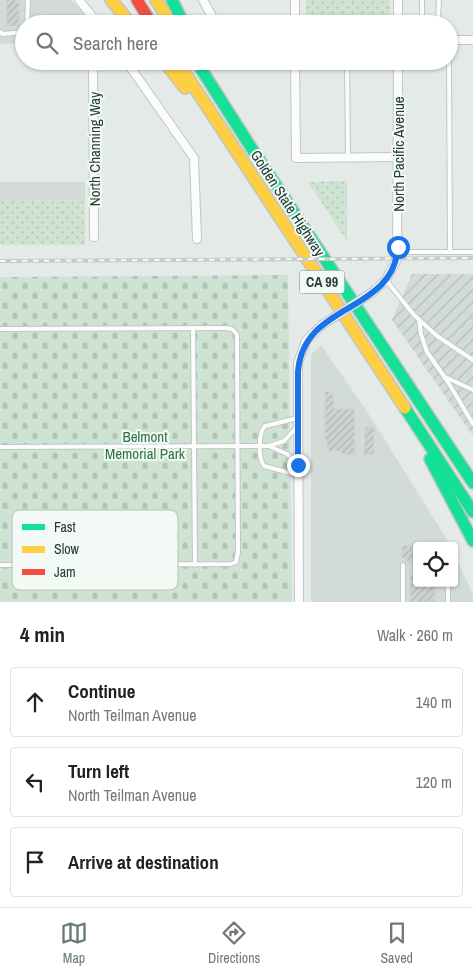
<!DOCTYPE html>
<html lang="en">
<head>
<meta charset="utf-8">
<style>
  :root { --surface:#fff; --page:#f6f6f6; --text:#222; --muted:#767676; --line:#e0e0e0; --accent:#667a72 }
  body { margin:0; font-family:"Archivo Narrow",sans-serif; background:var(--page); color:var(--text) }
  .controls { position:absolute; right:15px; bottom:15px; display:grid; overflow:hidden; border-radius:5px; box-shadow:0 1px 4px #0004 }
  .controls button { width:45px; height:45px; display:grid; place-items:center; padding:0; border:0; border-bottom:1px solid var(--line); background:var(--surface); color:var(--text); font:25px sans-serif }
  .stop { position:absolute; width:15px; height:15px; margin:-11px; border:4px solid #1a73e8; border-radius:50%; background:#fff }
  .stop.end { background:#1a73e8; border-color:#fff; box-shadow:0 1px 5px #0008 }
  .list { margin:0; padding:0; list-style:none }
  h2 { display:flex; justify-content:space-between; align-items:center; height:65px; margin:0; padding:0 20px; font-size:21px }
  h2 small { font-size:16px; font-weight:400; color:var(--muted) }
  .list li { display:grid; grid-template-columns:32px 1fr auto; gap:15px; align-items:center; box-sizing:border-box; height:70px; margin:0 10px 10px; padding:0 10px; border:1px solid var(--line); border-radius:5px }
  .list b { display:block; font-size:19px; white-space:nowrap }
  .list p { margin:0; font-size:16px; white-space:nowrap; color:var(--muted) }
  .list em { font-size:16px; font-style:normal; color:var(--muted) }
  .icon { flex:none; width:28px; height:28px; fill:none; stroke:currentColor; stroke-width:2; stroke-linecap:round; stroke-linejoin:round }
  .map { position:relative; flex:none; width:473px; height:602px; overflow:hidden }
  .search { position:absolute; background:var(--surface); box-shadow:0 1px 4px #0004; left:15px; right:15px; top:15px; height:55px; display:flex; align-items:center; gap:12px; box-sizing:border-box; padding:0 18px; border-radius:28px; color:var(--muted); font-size:19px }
  .sheet { height:305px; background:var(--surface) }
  nav { display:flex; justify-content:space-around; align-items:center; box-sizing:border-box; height:70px; border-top:1px solid var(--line); background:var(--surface); font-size:14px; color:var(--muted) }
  nav a { display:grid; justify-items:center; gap:2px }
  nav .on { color:var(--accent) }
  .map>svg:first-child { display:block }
  .built { fill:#d3dbd7 }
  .industrial { fill:url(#industrial-furrows) }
  .grass { fill:url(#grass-dots) }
  .cemetery { fill:url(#cemetery-stones) }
  .building { fill:url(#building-hatch); stroke:#cdd3d0 }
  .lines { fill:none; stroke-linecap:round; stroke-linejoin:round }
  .lane-casing { stroke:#c1c7c4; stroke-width:6 }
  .street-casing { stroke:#c1c7c4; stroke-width:10 }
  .fast-casing { stroke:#bdc6c2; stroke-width:14 }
  .slow-casing { stroke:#bdc6c2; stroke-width:14 }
  .jam-casing { stroke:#bdc6c2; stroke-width:14 }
  .lane { stroke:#fbfcfb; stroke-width:4 }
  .street { stroke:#fbfcfb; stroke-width:8 }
  .fast { stroke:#16e098; stroke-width:11 }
  .slow { stroke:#ffcf43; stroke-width:11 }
  .jam { stroke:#f24e42; stroke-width:11 }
  .rail-casing { stroke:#c7cbc9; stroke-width:4 }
  .rail { stroke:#f3f9f5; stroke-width:2; stroke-dasharray:5.5; stroke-linecap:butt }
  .street-bridge-casing { stroke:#c1c7c4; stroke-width:10; stroke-linecap:butt }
  .street-bridge { stroke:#fbfcfb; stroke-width:8 }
  .route { stroke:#1a73e8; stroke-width:6 }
  .labels { text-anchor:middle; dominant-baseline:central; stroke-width:4; stroke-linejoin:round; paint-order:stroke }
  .shield { fill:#f3f9f5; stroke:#61756d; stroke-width:1 }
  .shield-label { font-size:14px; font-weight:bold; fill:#223d33 }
  .street-label { font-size:15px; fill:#223d33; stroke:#f3f9f5 }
  .park-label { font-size:15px; fill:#2d7441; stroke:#f3f9f5 }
  .key { fill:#f3f9f5; stroke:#b4c1bb; stroke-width:1 }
  .key-label { font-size:14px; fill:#223d33 }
</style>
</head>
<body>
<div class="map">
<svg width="473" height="602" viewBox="0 0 473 602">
  <defs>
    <pattern id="industrial-furrows" width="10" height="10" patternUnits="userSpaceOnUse" patternTransform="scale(1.25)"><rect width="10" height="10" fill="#d3dbd7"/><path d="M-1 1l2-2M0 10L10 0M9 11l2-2" fill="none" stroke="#b5bdb9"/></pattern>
    <pattern id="grass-dots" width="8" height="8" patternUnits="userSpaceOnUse" patternTransform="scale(1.25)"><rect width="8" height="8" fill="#cee3d2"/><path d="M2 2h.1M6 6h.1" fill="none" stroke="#b1c4b5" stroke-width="1.8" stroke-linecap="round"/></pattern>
    <pattern id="cemetery-stones" width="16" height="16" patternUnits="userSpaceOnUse" patternTransform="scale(1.25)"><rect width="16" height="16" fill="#cee3d2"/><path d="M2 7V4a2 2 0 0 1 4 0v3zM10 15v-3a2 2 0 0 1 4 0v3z" fill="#b1c4b5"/></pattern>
    <pattern id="building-hatch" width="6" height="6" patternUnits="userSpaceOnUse" patternTransform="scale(1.25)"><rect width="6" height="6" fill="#cdd3d0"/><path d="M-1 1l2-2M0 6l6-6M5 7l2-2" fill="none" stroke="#b0b6b3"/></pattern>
  </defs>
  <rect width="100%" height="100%" fill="#e4eae7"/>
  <g class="built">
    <polygon points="0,0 71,0 84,14 84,24 24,24 24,43 0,44"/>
    <polygon points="0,182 85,182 85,200 0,201"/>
    <polygon points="321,345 370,416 451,546 417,546 417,583 454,583 454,554 473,594 473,602 311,602 311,355"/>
  </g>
  <polygon class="industrial" points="412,274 473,274 473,436 392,320"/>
  <g class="grass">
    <rect x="306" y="0" width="84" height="24"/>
    <polygon points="347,181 347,241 308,182"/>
    <polygon points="85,200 85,245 0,245 0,201"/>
  </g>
  <polygon class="cemetery" points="288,275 292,602 0,602 0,277"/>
  <g class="building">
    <polygon points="6,0 19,0 19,26 7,26"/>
    <polygon points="325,391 332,392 333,395 334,409 354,409 355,455 341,454 341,451 327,451 327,441 325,439"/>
    <polygon points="365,427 374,427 374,454 364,455"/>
    <polygon points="410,545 417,545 417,563 407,563 407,557 402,558 402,546"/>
    <polygon points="410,575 417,575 417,583 435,583 435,602 410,602"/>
  </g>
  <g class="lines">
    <defs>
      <g id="lane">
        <polyline points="422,0 422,19"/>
        <polyline points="398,19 438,18 439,0"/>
        <polyline points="27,24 28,0"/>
        <polyline points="0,32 3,34 24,32"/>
        <polyline points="347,61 348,156"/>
        <polyline points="449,61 450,252"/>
        <polyline points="397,252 473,252"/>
        <polyline points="386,280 414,315 437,336 473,360"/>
        <polyline points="419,319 421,334 427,352 448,382 473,424"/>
        <polyline points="193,328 195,565"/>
        <path d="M0,329L224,328C230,328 234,329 237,335L238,552L236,562L231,564L0,565"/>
        <polyline points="445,377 473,390"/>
        <path d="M298,418L265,426C258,433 258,458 264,466L298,475"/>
        <polyline points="269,446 284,441 297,427"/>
        <polyline points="0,447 269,446 287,454 297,464"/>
        <polyline points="403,565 403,602"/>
        <polyline points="448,583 448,602"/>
      </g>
      <g id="street">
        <polyline points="79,0 98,24"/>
        <polyline points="203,0 216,24"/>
        <polyline points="295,0 295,24"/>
        <polyline points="398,0 398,24"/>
        <polyline points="449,40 473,40"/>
        <polyline points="93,61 94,237"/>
        <polyline points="126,61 194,158 197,239"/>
        <polyline points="295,61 296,158 397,157"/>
        <polyline points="373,292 386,280 397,259 398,61"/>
        <polyline points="299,602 298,363 306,341 322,325"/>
      </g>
      <g id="fast">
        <polyline points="172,0 184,24"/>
        <polyline points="196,61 254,152 473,483"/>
        <polyline points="405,408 473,512"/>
        <polyline points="430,459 473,541"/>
      </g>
      <g id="slow">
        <polyline points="111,0 131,24"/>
        <polyline points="156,0 172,24"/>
        <polyline points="164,61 185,88"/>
        <polyline points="177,61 405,408"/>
      </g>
      <polyline id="jam" points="137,0 152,24"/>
    </defs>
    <use href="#lane" class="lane-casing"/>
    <use href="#street" class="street-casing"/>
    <use href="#fast" class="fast-casing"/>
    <use href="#slow" class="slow-casing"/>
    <use href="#jam" class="jam-casing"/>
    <use href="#lane" class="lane"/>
    <use href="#street" class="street"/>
    <use href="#fast" class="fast"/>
    <use href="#slow" class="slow"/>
    <use href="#jam" class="jam"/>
    <defs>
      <polyline id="rail" points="0,261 473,258"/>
    </defs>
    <use href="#rail" class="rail-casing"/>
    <use href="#rail" class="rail"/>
    <defs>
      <polyline id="street-bridge" points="322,325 373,292"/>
    </defs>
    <use href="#street-bridge" class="street-bridge-casing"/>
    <use href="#street-bridge" class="street-bridge"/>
  </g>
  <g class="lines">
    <path class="route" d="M298,465V372C303,301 393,315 398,247"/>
  </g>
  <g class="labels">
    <rect class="shield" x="299.5" y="270.5" width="45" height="23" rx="4"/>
    <g class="shield-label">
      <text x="322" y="282">CA 99</text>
    </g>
    <g class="street-label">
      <text transform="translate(94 149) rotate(-90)">North Channing Way</text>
      <text transform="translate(398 154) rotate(-90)">North Pacific Avenue</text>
      <text transform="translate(288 203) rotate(57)">Golden State Highway</text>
    </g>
    <g class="park-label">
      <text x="145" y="436">Belmont<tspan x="145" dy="17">Memorial Park</tspan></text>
    </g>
  </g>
  <rect x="12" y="510" width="166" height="80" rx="8" class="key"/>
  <rect x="22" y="524" width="23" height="6" fill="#16e098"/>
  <rect x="22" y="546" width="23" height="7" fill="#ffcf43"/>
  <rect x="22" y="569" width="23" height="6" fill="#f24e42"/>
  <g class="key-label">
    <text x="54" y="532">Fast</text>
    <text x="54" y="554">Slow</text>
    <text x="54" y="577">Jam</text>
  </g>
</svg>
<div class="controls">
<button><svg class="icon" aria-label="locate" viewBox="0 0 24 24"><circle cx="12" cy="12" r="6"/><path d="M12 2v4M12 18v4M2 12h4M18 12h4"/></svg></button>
</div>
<div class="stop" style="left:398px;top:247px"></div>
<div class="stop end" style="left:298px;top:465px"></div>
<div class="search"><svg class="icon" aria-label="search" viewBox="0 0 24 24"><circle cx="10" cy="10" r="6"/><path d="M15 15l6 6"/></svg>Search here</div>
</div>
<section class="sheet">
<h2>4 min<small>Walk · 260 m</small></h2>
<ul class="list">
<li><svg class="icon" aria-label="ahead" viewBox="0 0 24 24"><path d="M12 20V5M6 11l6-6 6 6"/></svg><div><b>Continue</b><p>North Teilman Avenue</p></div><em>140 m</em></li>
<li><svg class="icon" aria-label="left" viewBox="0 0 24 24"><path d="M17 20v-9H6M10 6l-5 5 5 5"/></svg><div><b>Turn left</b><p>North Teilman Avenue</p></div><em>120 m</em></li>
<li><svg class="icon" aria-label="arrive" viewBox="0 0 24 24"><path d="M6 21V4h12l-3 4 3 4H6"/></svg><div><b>Arrive at destination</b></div></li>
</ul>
</section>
<nav>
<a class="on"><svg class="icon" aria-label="map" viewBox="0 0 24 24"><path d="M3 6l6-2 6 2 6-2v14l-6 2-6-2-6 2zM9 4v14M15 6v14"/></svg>Map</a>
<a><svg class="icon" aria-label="directions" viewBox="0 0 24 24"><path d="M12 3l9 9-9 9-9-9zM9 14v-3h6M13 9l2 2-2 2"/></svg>Directions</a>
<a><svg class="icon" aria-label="saved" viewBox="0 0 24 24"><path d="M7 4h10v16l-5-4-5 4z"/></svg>Saved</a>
</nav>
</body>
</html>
